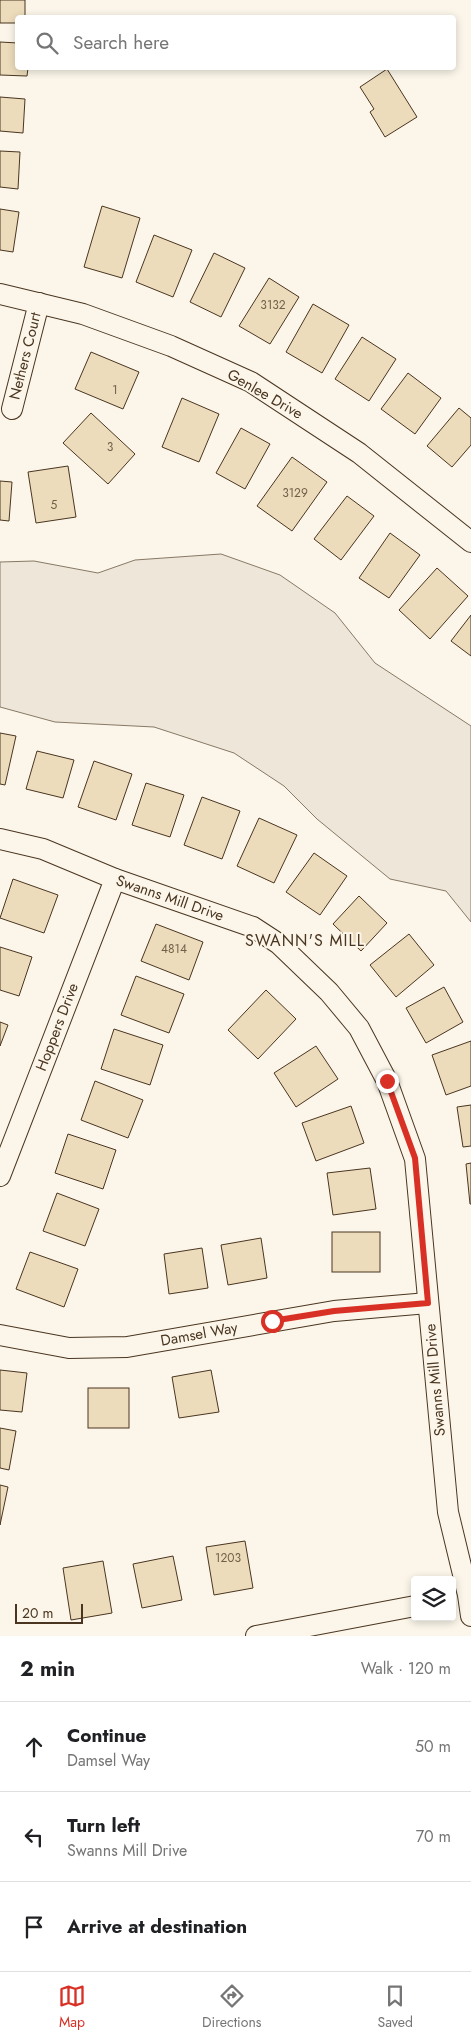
<!DOCTYPE html>
<html lang="en">
<head>
<meta charset="utf-8">
<style>
  :root { --surface:#fff; --page:#f6f6f6; --text:#202124; --muted:#757577; --line:#e0e0e0; --accent:#d93025 }
  body { margin:0; font-family:Jost,sans-serif; background:var(--page); color:var(--text) }
  .controls { position:absolute; right:15px; bottom:15px; display:grid; overflow:hidden; border-radius:5px; box-shadow:0 2px 8px #0003 }
  .controls button { width:45px; height:45px; display:grid; place-items:center; padding:0; border:0; border-bottom:1px solid var(--line); background:var(--surface); color:var(--text); font:25px sans-serif }
  .scale { position:absolute; left:15px; bottom:12px; width:68px; box-sizing:border-box; padding-left:5px; border:2px solid #4a3520; border-top:0; font-size:14px; line-height:18px; white-space:nowrap; color:#4a3520; -webkit-text-stroke:4px #fbf6e9; paint-order:stroke }
  .stop { position:absolute; width:15px; height:15px; margin:-11px; border:4px solid #d93025; border-radius:50%; background:#fff }
  .stop.end { background:#d93025; border-color:#fff; box-shadow:0 1px 5px #0008 }
  .list { margin:0; padding:0; list-style:none }
  h2 { display:flex; justify-content:space-between; align-items:center; height:65px; margin:0; padding:0 20px; font-size:21px }
  h2 small { font-size:16px; font-weight:400; color:var(--muted) }
  .list li { display:grid; grid-template-columns:32px 1fr auto; gap:15px; align-items:center; box-sizing:border-box; height:90px; padding:0 20px; border-top:1px solid var(--line) }
  .list b { display:block; font-size:19px; white-space:nowrap }
  .list p { margin:0; font-size:16px; white-space:nowrap; color:var(--muted) }
  .list em { font-size:16px; font-style:normal; color:var(--muted) }
  .icon { flex:none; width:28px; height:28px; fill:none; stroke:currentColor; stroke-width:2; stroke-linecap:round; stroke-linejoin:round }
  .map { position:relative; flex:none; width:471px; height:1636px; overflow:hidden }
  .search { position:absolute; background:var(--surface); box-shadow:0 2px 8px #0003; left:15px; right:15px; top:15px; height:55px; display:flex; align-items:center; gap:12px; box-sizing:border-box; padding:0 18px; border-radius:5px; color:var(--muted); font-size:19px }
  .sheet { height:335px; background:var(--surface) }
  nav { display:flex; justify-content:space-around; align-items:center; box-sizing:border-box; height:70px; border-top:1px solid var(--line); background:var(--surface); font-size:14px; color:var(--muted) }
  nav a { display:grid; justify-items:center; gap:2px }
  nav .on { color:var(--accent) }
  .map>svg:first-child { display:block }
  .green { fill:#ede6d9; stroke:#887966 }
  .building { fill:#ecdcbc; stroke:#4a3520 }
  .lines { fill:none; stroke-linecap:round; stroke-linejoin:round }
  .minor-casing { stroke:#4a3520; stroke-width:22 }
  .minor { stroke:#fbf6e9; stroke-width:20 }
  .route { stroke:#d93025; stroke-width:6 }
  .labels { text-anchor:middle; dominant-baseline:central; stroke-width:4; stroke-linejoin:round; paint-order:stroke }
  .number-label { font-size:12px; fill:#725f47 }
  .street-label { font-size:15px; fill:#4a3520; stroke:#fbf6e9 }
  .neighbourhood-label { font-size:16px; letter-spacing:1px; fill:#4a3520; stroke:#fbf6e9 }
</style>
</head>
<body>
<div class="map">
<svg width="471" height="1636" viewBox="0 0 471 1636">
  <rect width="100%" height="100%" fill="#fbf6e9"/>
  <polygon class="green" points="221,554 280,575 335,613 375,663 471,726 471,922 446,891 390,879 317,819 284,786 234,753 154,727 55,722 0,707 0,562 34,561 98,573 135,560"/>
  <g class="building">
    <polygon points="0,0 25,0 25,18 18,18 18,23 0,23"/>
    <polygon points="0,42 18,43 18,68 28,68 27,76 0,75"/>
    <polygon points="387,69 417,117 385,137 370,112 374,109 360,87"/>
    <polygon points="0,97 25,99 23,133 0,131"/>
    <polygon points="0,151 20,152 18,189 0,187"/>
    <polygon points="102,206 140,218 122,278 84,267"/>
    <polygon points="0,209 19,212 13,252 0,250"/>
    <polygon points="154,235 192,250 173,297 136,282"/>
    <polygon points="214,253 245,268 221,317 190,302"/>
    <polygon points="269,278 299,297 270,344 239,326"/>
    <polygon points="313,304 349,325 322,373 286,352"/>
    <polygon points="362,337 396,359 369,401 335,379"/>
    <polygon points="91,352 139,372 123,409 75,389"/>
    <polygon points="408,373 441,398 415,434 381,409"/>
    <polygon points="182,398 219,414 199,462 162,447"/>
    <polygon points="459,408 471,418 471,445 452,467 427,446"/>
    <polygon points="91,413 135,454 108,484 63,443"/>
    <polygon points="241,428 270,444 245,489 216,473"/>
    <polygon points="292,457 327,482 292,531 257,506"/>
    <polygon points="68,466 76,517 36,523 28,472"/>
    <polygon points="0,481 12,482 9,521 0,520"/>
    <polygon points="347,496 374,516 341,560 314,539"/>
    <polygon points="390,533 420,555 389,598 359,578"/>
    <polygon points="437,568 468,596 430,639 399,610"/>
    <polygon points="471,615 471,656 451,641"/>
    <polygon points="0,733 16,736 5,785 0,784"/>
    <polygon points="37,751 74,760 63,798 26,789"/>
    <polygon points="94,761 132,774 116,820 78,807"/>
    <polygon points="146,783 184,795 170,837 132,825"/>
    <polygon points="202,797 240,811 222,859 184,845"/>
    <polygon points="259,818 297,835 274,883 237,866"/>
    <polygon points="314,853 347,876 320,915 286,892"/>
    <polygon points="13,879 58,895 44,933 0,918"/>
    <polygon points="359,896 387,923 361,951 333,924"/>
    <polygon points="156,924 203,942 189,980 141,961"/>
    <polygon points="409,934 434,965 396,997 370,965"/>
    <polygon points="0,947 32,957 19,996 0,990"/>
    <polygon points="136,976 184,994 169,1033 121,1015"/>
    <polygon points="444,987 463,1022 426,1043 406,1008"/>
    <polygon points="266,990 296,1019 258,1059 228,1030"/>
    <polygon points="0,1022 8,1025 0,1046"/>
    <polygon points="114,1029 163,1045 150,1085 101,1069"/>
    <polygon points="471,1041 471,1086 446,1095 432,1055"/>
    <polygon points="316,1046 338,1079 296,1107 274,1073"/>
    <polygon points="95,1081 143,1100 128,1138 81,1120"/>
    <polygon points="471,1105 471,1146 463,1147 457,1107"/>
    <polygon points="351,1106 364,1143 316,1161 302,1123"/>
    <polygon points="68,1134 116,1150 103,1189 55,1173"/>
    <polygon points="471,1163 471,1204 470,1204 466,1164"/>
    <polygon points="370,1168 376,1209 333,1215 327,1173"/>
    <polygon points="57,1193 99,1209 85,1246 43,1231"/>
    <rect x="332" y="1232" width="48" height="40"/>
    <polygon points="261,1238 267,1278 228,1285 221,1245"/>
    <polygon points="202,1248 208,1288 169,1294 164,1254"/>
    <polygon points="30,1252 78,1269 64,1307 16,1289"/>
    <polygon points="0,1370 27,1373 22,1412 0,1410"/>
    <polygon points="211,1370 219,1412 179,1418 172,1377"/>
    <rect x="88" y="1388" width="41" height="40"/>
    <polygon points="0,1428 16,1431 9,1470 0,1468"/>
    <polygon points="0,1485 8,1487 0,1525"/>
    <polygon points="245,1541 253,1588 214,1595 206,1547"/>
    <polygon points="173,1556 182,1600 142,1608 133,1564"/>
    <polygon points="103,1561 112,1613 71,1620 63,1568"/>
  </g>
  <g class="lines">
    <defs>
      <g id="minor">
        <polyline points="0,294 83,314 171,346 251,382 359,453 471,542"/>
        <polyline points="12,409 39,303"/>
        <polyline points="0,839 43,849 115,879 253,927 279,944 329,992 359,1028 387,1081 415,1159 448,1512 468,1595 471,1616"/>
        <polyline points="0,1176 115,879"/>
        <polyline points="0,1335 69,1348 127,1347 334,1311 428,1303"/>
        <polyline points="256,1636 415,1606"/>
      </g>
    </defs>
    <use href="#minor" class="minor-casing"/>
    <use href="#minor" class="minor"/>
  </g>
  <g class="lines">
    <polyline class="route" points="272,1321 334,1311 428,1303 415,1158 387,1081"/>
  </g>
  <g class="labels">
    <g class="number-label">
      <text x="273" y="305">3132</text>
      <text x="115" y="390">1</text>
      <text x="110" y="447">3</text>
      <text x="295" y="493">3129</text>
      <text x="54" y="505">5</text>
      <text x="174" y="949">4814</text>
      <text x="228" y="1558">1203</text>
    </g>
    <g class="street-label">
      <text transform="translate(25 356) rotate(-76)">Nethers Court</text>
      <text transform="translate(265 394) rotate(30)">Genlee Drive</text>
      <text transform="translate(170 898) rotate(19)">Swanns Mill Drive</text>
      <text transform="translate(57 1027) rotate(-69)">Hoppers Drive</text>
      <text transform="translate(199 1334) rotate(-10)">Damsel Way</text>
      <text transform="translate(435 1380) rotate(-95)">Swanns Mill Drive</text>
    </g>
    <g class="neighbourhood-label">
      <text x="305" y="940">SWANN'S MILL</text>
    </g>
  </g>
</svg>
<div class="controls">
<button><svg class="icon" aria-label="layers" viewBox="0 0 24 24"><path d="M12 4l9 5-9 5-9-5zM3 14l9 5 9-5"/></svg></button>
</div>
<div class="scale">20 m</div>
<div class="stop" style="left:272px;top:1321px"></div>
<div class="stop end" style="left:387px;top:1081px"></div>
<div class="search"><svg class="icon" aria-label="search" viewBox="0 0 24 24"><circle cx="10" cy="10" r="6"/><path d="M15 15l6 6"/></svg>Search here</div>
</div>
<section class="sheet">
<h2>2 min<small>Walk · 120 m</small></h2>
<ul class="list">
<li><svg class="icon" aria-label="ahead" viewBox="0 0 24 24"><path d="M12 20V5M6 11l6-6 6 6"/></svg><div><b>Continue</b><p>Damsel Way</p></div><em>50 m</em></li>
<li><svg class="icon" aria-label="left" viewBox="0 0 24 24"><path d="M17 20v-9H6M10 6l-5 5 5 5"/></svg><div><b>Turn left</b><p>Swanns Mill Drive</p></div><em>70 m</em></li>
<li><svg class="icon" aria-label="arrive" viewBox="0 0 24 24"><path d="M6 21V4h12l-3 4 3 4H6"/></svg><div><b>Arrive at destination</b></div></li>
</ul>
</section>
<nav>
<a class="on"><svg class="icon" aria-label="map" viewBox="0 0 24 24"><path d="M3 6l6-2 6 2 6-2v14l-6 2-6-2-6 2zM9 4v14M15 6v14"/></svg>Map</a>
<a><svg class="icon" aria-label="directions" viewBox="0 0 24 24"><path d="M12 3l9 9-9 9-9-9zM9 14v-3h6M13 9l2 2-2 2"/></svg>Directions</a>
<a><svg class="icon" aria-label="saved" viewBox="0 0 24 24"><path d="M7 4h10v16l-5-4-5 4z"/></svg>Saved</a>
</nav>
</body>
</html>
